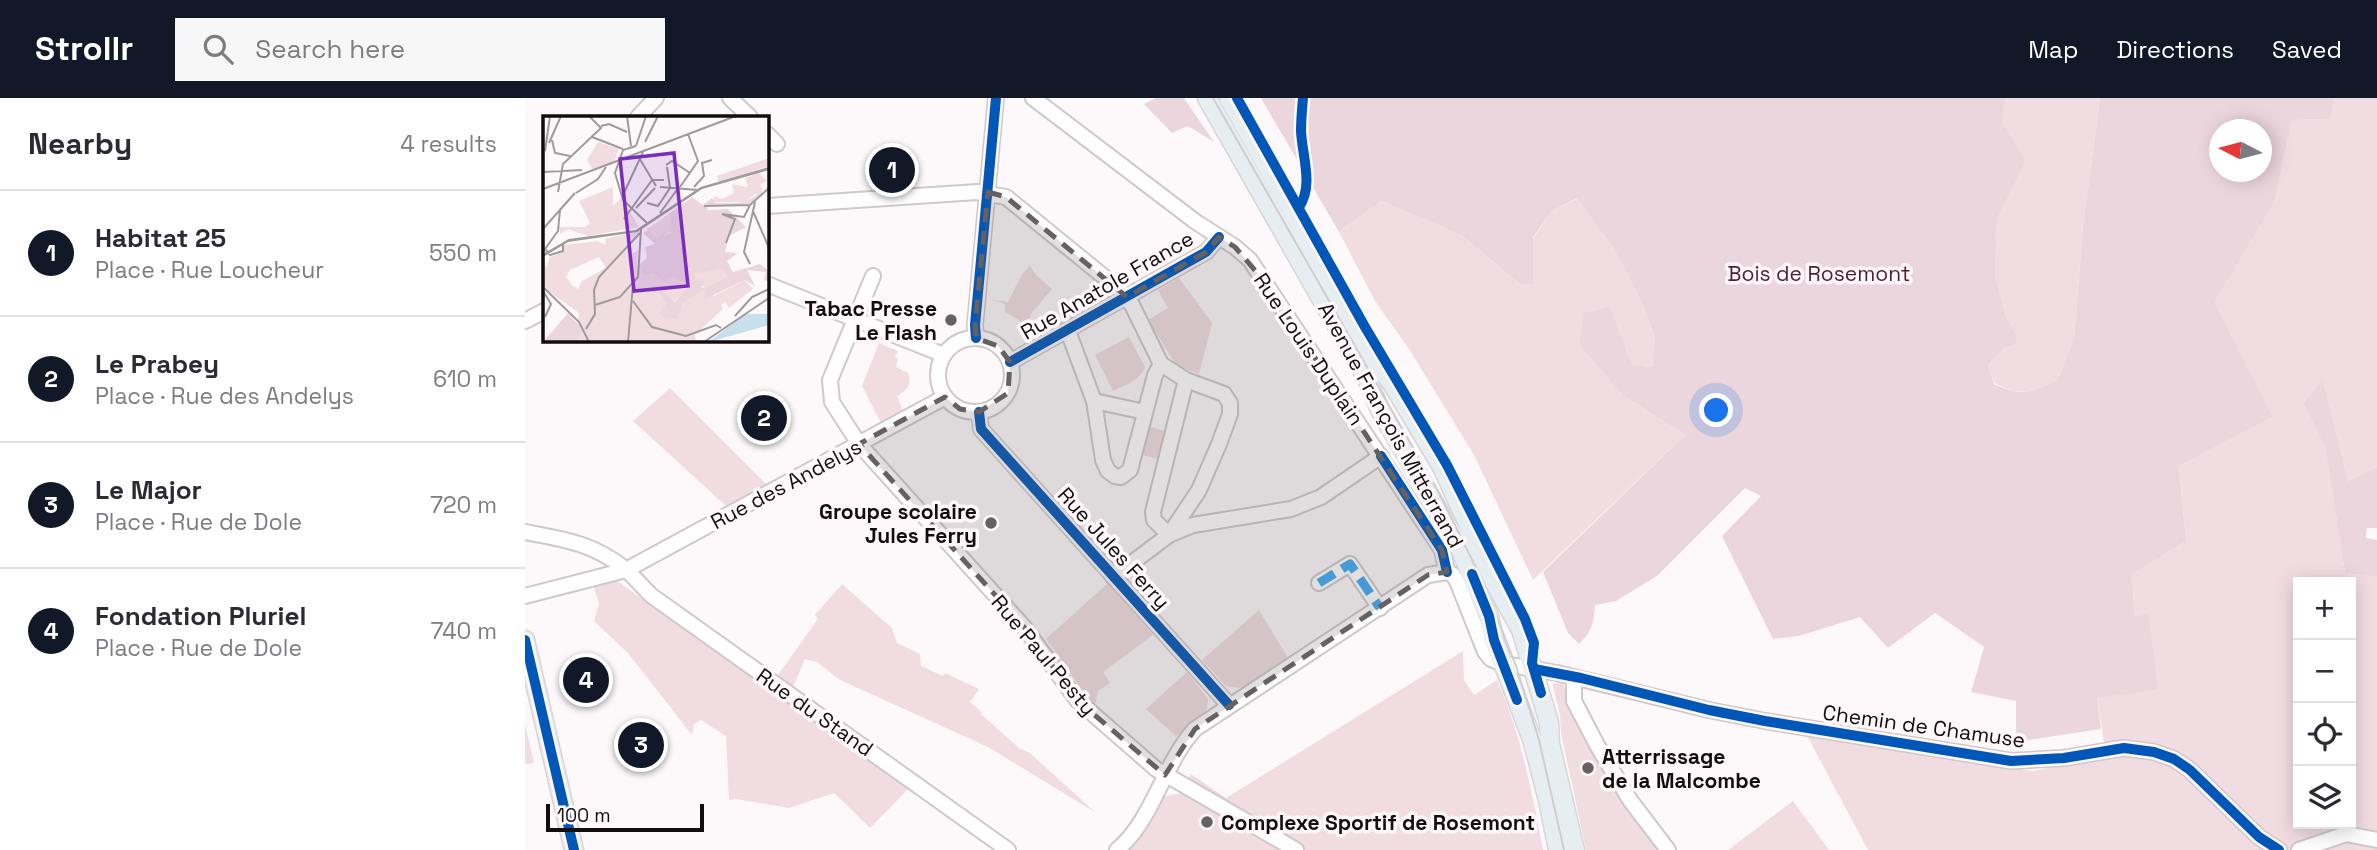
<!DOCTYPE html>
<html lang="en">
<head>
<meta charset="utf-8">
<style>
  :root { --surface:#fff; --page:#f7f7f7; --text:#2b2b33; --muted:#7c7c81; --line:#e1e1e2; --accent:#111827 }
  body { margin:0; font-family:"Space Grotesk",sans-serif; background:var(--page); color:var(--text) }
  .controls { position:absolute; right:21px; bottom:21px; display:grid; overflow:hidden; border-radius:0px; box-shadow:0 4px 18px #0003 }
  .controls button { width:63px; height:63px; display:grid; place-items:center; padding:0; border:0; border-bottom:2px solid var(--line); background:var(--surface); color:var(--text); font:35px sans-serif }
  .compass { position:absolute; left:1684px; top:21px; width:63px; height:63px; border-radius:50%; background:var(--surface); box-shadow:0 4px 18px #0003; rotate:276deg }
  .scale { position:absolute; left:21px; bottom:18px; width:158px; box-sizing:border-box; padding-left:7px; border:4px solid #130d0f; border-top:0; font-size:19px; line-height:24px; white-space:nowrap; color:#130d0f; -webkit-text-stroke:5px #fff7f9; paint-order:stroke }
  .you { position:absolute; left:1192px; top:313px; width:24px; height:24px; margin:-18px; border:5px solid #fff; border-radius:50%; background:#1a73e8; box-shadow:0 0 0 10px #1a73e833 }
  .badge { display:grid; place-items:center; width:46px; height:46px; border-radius:50%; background:var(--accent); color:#fff; font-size:23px; font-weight:700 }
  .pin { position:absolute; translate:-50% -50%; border:4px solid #fff; box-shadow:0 2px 7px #0006 }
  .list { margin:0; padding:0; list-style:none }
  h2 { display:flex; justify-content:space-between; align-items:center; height:91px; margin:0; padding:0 28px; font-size:30px }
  h2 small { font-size:23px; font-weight:400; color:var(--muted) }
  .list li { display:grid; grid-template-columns:46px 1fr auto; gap:21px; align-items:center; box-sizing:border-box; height:126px; padding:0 28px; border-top:2px solid var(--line) }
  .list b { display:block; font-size:26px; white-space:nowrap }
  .list p { margin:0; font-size:23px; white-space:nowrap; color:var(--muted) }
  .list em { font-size:23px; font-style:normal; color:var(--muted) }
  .icon { flex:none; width:38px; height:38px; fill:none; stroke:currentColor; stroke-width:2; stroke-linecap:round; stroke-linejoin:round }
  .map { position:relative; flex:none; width:1852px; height:752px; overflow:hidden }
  header { display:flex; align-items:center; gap:42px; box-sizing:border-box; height:98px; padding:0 35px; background:var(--accent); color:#fff }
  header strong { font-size:33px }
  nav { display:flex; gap:38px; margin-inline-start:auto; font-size:24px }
  .search { width:490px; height:63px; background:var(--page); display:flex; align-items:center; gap:18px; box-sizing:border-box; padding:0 24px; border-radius:0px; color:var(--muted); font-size:26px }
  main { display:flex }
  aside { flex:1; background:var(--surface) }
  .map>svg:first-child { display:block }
  .green { fill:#f1dce2; fill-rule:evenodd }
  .forest { fill:#ecd6dd; fill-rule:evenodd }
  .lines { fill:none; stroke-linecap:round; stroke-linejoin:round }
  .minor-casing { stroke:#cec9cb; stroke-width:18 }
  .major-casing { stroke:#d8d6d7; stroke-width:21 }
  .minor { stroke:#fffefe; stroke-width:14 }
  .major { stroke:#e7eef2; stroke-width:18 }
  .tram { stroke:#cfcece; stroke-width:2 }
  .quiet { stroke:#3fa9f5; stroke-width:9; stroke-dasharray:18 9; stroke-linecap:butt }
  .cycleway-casing { stroke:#fff7f9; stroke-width:15 }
  .cycleway { stroke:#0057b8; stroke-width:10 }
  .marked { fill:#656061; fill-opacity:0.2; stroke:#656061; stroke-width:5; stroke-dasharray:14 9; stroke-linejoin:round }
  .poi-dot { fill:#656061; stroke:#fff7f9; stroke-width:2.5 }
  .labels { text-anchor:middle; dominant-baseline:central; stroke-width:7; stroke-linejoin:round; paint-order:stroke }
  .park-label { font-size:21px; fill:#4d1e32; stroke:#fff7f9 }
  .street-label { font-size:21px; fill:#130d0f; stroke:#fff7f9 }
  .poi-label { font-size:21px; font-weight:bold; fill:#130d0f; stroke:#fff7f9; text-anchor:end }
  .inset-road { fill:none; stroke:#9f9b9c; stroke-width:2 }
  .view { fill:#7b2cbf; fill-opacity:0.15; stroke:#7b2cbf; stroke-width:3.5 }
  .inset-edge { fill:none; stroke:#130d0f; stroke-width:3.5 }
</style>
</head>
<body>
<header>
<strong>Strollr</strong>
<div class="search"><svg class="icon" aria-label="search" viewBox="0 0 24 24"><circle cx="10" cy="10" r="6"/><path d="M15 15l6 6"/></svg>Search here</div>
<nav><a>Map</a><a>Directions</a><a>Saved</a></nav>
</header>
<main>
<aside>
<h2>Nearby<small>4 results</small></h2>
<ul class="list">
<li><span class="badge">1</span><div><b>Habitat 25</b><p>Place · Rue Loucheur</p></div><em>550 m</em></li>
<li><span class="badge">2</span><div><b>Le Prabey</b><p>Place · Rue des Andelys</p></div><em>610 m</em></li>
<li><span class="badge">3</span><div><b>Le Major</b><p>Place · Rue de Dole</p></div><em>720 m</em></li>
<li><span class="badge">4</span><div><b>Fondation Pluriel</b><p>Place · Rue de Dole</p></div><em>740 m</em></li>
</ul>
</aside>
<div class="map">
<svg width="1852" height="752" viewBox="0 0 1852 752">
  <rect width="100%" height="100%" fill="#fdf9fa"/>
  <g class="green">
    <path d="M1481,0H1575L1558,127L1549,240L1533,281C1506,295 1497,299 1469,285L1463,267L1480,250L1491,246V236L1481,218L1470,177L1472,121L1501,63L1477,23Z"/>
    <path d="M1809,0H1852V369L1823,383L1798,283L1778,305L1800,350L1820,475L1852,479V752H1343L1280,634L1508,673L1581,658L1572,600L1623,515L1610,520L1607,476L1661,443L1654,368L1748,319L1688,204L1750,103L1767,22L1804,21ZM1773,484H1826V726H1773Z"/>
    <polygon points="1053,100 1089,151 1117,205 1130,240 1127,269 1106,267 1099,298 1160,337 1008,482 949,357 884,251 850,203 814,134 856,103 936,137 996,187 1007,186 1008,140 1027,113"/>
    <polygon points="505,168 511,177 527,191 505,217 506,219 497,224 480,214 480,206 466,202 483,204 497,176"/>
    <polygon points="654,180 687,225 674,276 651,267 623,222 643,210 633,192"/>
    <path d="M604,239L620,269C615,283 600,287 588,293L570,257Z"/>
    <path d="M354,245L373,253L370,259L373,261L371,269L383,275C387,286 383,292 372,298L378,313L356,325L337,288Z"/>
    <polygon points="145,290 242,387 202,409 108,323"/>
    <polygon points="621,328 644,334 636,362 614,356"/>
    <polygon points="90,482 95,485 383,691 345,730 309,695 264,710 211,701 204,702 201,638 176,622 169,626 167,637 103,555 69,523 74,505 68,487"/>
    <polygon points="583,485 628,537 578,574 585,585 573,593 570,607 558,593 521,541"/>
    <polygon points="317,486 367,530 372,545 395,556 396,568 418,578 420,575 454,591 445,604 457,614 456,616 494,650 505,655 571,715 463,649 315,582 292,564 280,561 268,589 252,578 293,521 290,517"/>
    <polygon points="734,512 763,560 716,590 701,588 677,562"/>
    <path d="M938,553L939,582L949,597L972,582C996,635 1007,695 1018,752H605L612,744L637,699L654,695L666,676L701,700Z"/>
    <polygon points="662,574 683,601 682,611 651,638 621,611"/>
    <polygon points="1038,584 1045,609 1137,752 1061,752 1036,635 1035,616 1027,586"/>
    <polygon points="0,626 9,665 0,666"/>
    <polygon points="1268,703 1304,752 1203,752"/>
  </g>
  <g class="forest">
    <polygon points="631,0 659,0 689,44 663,28 647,35 619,6"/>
    <path d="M736,0H1481L1477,23L1501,63L1472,121L1470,177L1481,218L1491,236V246L1480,250L1463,267L1469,286C1497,299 1506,295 1533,281L1549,240L1558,127L1575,0H1809L1805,21L1767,22L1750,103L1689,204L1748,319L1654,368L1661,443L1607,476L1610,519L1623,515L1633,591L1572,600L1576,631L1491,644V603L1446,594L1459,549L1410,515L1363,550L1335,519L1274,538L1248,541L1197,438L1236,398L1220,390L1132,478L1091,503L1070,507C1069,524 1067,534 1054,546L1043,535L1018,474L1160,337L1099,298L1055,247L1059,215L1085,209L1106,266L1127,269L1130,240L1117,205L1089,151L1052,100L1027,113L1008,139V186L996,187L936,137L856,103L814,134ZM1694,32H1736V74H1694Z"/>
    <polygon points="1798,282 1823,383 1852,369 1852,430 1842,430 1841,440 1852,442 1852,479 1820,475 1800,350 1778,305"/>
  </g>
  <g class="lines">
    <defs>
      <g id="minor">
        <polyline points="205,0 225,19"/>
        <polyline points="508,0 671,124 710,149 725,162 917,452 922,474 927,476 932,483 960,554 966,561 979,566 1032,575 1184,612 1240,623 1486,663 1539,660 1599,650 1629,654 1649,661 1665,672 1734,739 1754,752"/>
        <polyline points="113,19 131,0"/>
        <polyline points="242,36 252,46"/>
        <polyline points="242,108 452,94 481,99 594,191 607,207 636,266 661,282 699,296 705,305 705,316 694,346 674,392 644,437 629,422 628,414 661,282"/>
        <polyline points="348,178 305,282 307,304 334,346 499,529 552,602 631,671 771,752"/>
        <polyline points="242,186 419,257"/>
        <polyline points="0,223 19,213"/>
        <polyline points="543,233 569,303 578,362 583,373 590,378 596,379 605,372 630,277 636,266"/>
        <polyline points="451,240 450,227 471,0"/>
        <circle cx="450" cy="277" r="37"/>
        <polyline points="485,264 681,154 694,139"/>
        <polyline points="569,303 620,314"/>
        <polyline points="454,314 456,331 704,607"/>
        <path d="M0,434C38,441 67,445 99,470C109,478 117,489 127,498L483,752"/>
        <polyline points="588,479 644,437 668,427 766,411 796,399 856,358"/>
        <polyline points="794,485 825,466 855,510"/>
        <polyline points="0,498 101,472 420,299"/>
        <polyline points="1049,579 1049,603 1072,647 1105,702 1143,752"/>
        <path d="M592,752C628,722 638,666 670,631L903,477L922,474"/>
        <polyline points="1774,752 1821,736 1852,742"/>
      </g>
      <g id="major">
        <polyline points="682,0 842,281 855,312 933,446 964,518 969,542 1007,641 1023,702 1033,752"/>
        <polyline points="704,0 852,265 868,287 917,369 970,485 996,532 1024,624 1025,646 1050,752"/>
        <polyline points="0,542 49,752"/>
      </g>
    </defs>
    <use href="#minor" class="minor-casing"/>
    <use href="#major" class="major-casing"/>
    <use href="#minor" class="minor"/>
    <use href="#major" class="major"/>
    <polyline class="tram" points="688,0 914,395 959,486 991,568 1014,642 1039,752"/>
    <polyline class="quiet" points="794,485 825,466 855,510"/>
    <defs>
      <g id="cycleway">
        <polyline points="712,0 840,229 922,367 1000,521 1009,545 1007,565 1016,595"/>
        <path d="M774,109C789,88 777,57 776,33C776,22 777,11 778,0"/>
        <polyline points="451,240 450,227 471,0"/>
        <polyline points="485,264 681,154 694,139"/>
        <polyline points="454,314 456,331 704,607"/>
        <polyline points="856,358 917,452 922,474"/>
        <polyline points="947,476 964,518 969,542 992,602"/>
        <polyline points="0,542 49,752"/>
        <polyline points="1009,571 1056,580 1184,612 1240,623 1486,663 1539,660 1599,650 1629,654 1649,661 1665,672 1734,739 1754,752"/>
      </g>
    </defs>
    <use href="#cycleway" class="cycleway-casing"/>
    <use href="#cycleway" class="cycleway"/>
  </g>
  <path class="marked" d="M463,94L481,99L602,199L681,154L694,139L710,149L740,184L917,452L922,474L903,477L670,631L640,677L552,602L499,529L334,346L420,299L435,311L454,314L483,295L485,264L473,248L451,240L450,227Z"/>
  <g class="poi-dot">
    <circle cx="426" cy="222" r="7"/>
    <circle cx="466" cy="425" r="7"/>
    <circle cx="1063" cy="670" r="7"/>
    <circle cx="682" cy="724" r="7"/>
  </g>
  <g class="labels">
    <g class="park-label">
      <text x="1294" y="175">Bois de Rosemont</text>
    </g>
    <g class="street-label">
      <text transform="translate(582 187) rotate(-30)">Rue Anatole France</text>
      <text transform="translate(784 251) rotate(56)">Rue Louis Duplain</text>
      <text transform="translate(866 327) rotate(61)">Avenue François Mitterrand</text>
      <text transform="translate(261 386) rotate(-28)">Rue des Andelys</text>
      <text transform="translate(589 450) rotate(48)">Rue Jules Ferry</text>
      <text transform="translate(519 557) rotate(50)">Rue Paul Pesty</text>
      <text transform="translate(290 614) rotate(35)">Rue du Stand</text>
      <text transform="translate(1399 628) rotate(8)">Chemin de Chamuse</text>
    </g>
    <g class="poi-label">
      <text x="412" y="210">Tabac Presse<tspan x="412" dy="24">Le Flash</tspan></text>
      <text x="452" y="413">Groupe scolaire<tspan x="452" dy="24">Jules Ferry</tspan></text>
      <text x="1077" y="658" text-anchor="start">Atterrissage<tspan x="1077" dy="24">de la Malcombe</tspan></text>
      <text x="696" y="724" text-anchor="start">Complexe Sportif de Rosemont</text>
    </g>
  </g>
  <g transform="translate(18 18)">
    <rect width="226" height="226" fill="#fdf9fa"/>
    <path d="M55,26L76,33L70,48L49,53L44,44ZM226,42V50L176,67L174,60ZM216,57L224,65L217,68L220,78H212L203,86H171V80L179,83L191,77L189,68L205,71L202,62ZM70,71V90L78,82L96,111L45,120L25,113L17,118L16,111H42L47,107L36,85ZM127,97L132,113L115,123L104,113ZM97,115L84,127L90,133L86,140L95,134L94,150L143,164L148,170L130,186L117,171L123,167H122L114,172L124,188L136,195L140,187L162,173L171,180L202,164L210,173L186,192L182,186L178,189L180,193L152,219L153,226H31L36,197L5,175L0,167L1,141L3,153L7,141L19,136L21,129L54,125L63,129L62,123ZM56,141L63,152L39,165L35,173L30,170L23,161L27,154ZM181,153L184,160L162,172L152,164L153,156Z" fill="#f1dce2" fill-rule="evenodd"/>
    <path d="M216,77L220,78L207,88L164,90L165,94L185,93L203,111L186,120L182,136L195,137L184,145L190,156L217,148L226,155V166L221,164L223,156L204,154L212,170L202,164L160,184L162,173L140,187L134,203H122L116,197L124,188L114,174L110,177L111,171L124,168L117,171L131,186L147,169L129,160L121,165L109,156L101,159L96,149L104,142L102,131L112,128L100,117L105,114L115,123L121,115V120L128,116L127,97L149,81L160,89L169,82L173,87H191L203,86ZM180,153L184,160L162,172L158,171L162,165L152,164L153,157ZM25,197L40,214L36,221L31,226H0Z" fill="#ecd6dd" fill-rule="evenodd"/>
    <path d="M202,198H226V209L166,226Z" fill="#c8e0ed"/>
    <path class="inset-road" d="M84,0L88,30M58,10L66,8L84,16M49,21L80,33M9,24L12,37L27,40M102,26L115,0M6,27L18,0M93,30L80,34L72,57L80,84L104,107M93,30L103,0M2,35L7,0M95,40L113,70M123,49L129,45L147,57M0,56L39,54M117,71L155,74M137,71L155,45L145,18M151,71L161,60L159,47L169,44M0,73L193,0M15,76L20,48L58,12L46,0M33,77L55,63L63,51M80,79L100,36M104,87L115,90L127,72L124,51M161,90L207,89L226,72M93,92L112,72M17,94L15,115L2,133L7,139L20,135V128M210,95L226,132M117,97L136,71M81,103L109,64H121M0,113L32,77M183,127L192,103L179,98L201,101L207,89M0,139L26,124L93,115L158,72L226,52M0,140L25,125L94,115L159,72L226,53M207,148L201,136L212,86M0,171L36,206L46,226M0,175L8,188L2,201M90,185L109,211L143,220L173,209L178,212M52,189L77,181L95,161L98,113M192,200L209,181L226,173M43,213L52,198L51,174L56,161L97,117M85,226L90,169M161,226L226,182"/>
    <path class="view" d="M131,37L145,170L91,175L77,43Z"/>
    <rect width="226" height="226" class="inset-edge"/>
  </g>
</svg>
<div class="controls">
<button>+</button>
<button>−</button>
<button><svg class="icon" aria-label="locate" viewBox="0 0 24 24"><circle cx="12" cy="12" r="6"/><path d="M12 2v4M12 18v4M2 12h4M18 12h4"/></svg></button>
<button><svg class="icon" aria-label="layers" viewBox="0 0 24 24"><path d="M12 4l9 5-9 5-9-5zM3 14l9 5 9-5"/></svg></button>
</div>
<svg class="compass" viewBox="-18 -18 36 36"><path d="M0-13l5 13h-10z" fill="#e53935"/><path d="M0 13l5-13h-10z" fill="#7c7c81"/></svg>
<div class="scale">100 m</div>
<div class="you"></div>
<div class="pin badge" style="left:367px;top:72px">1</div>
<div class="pin badge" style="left:239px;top:320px">2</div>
<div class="pin badge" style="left:116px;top:647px">3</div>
<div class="pin badge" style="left:61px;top:582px">4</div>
</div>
</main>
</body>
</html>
